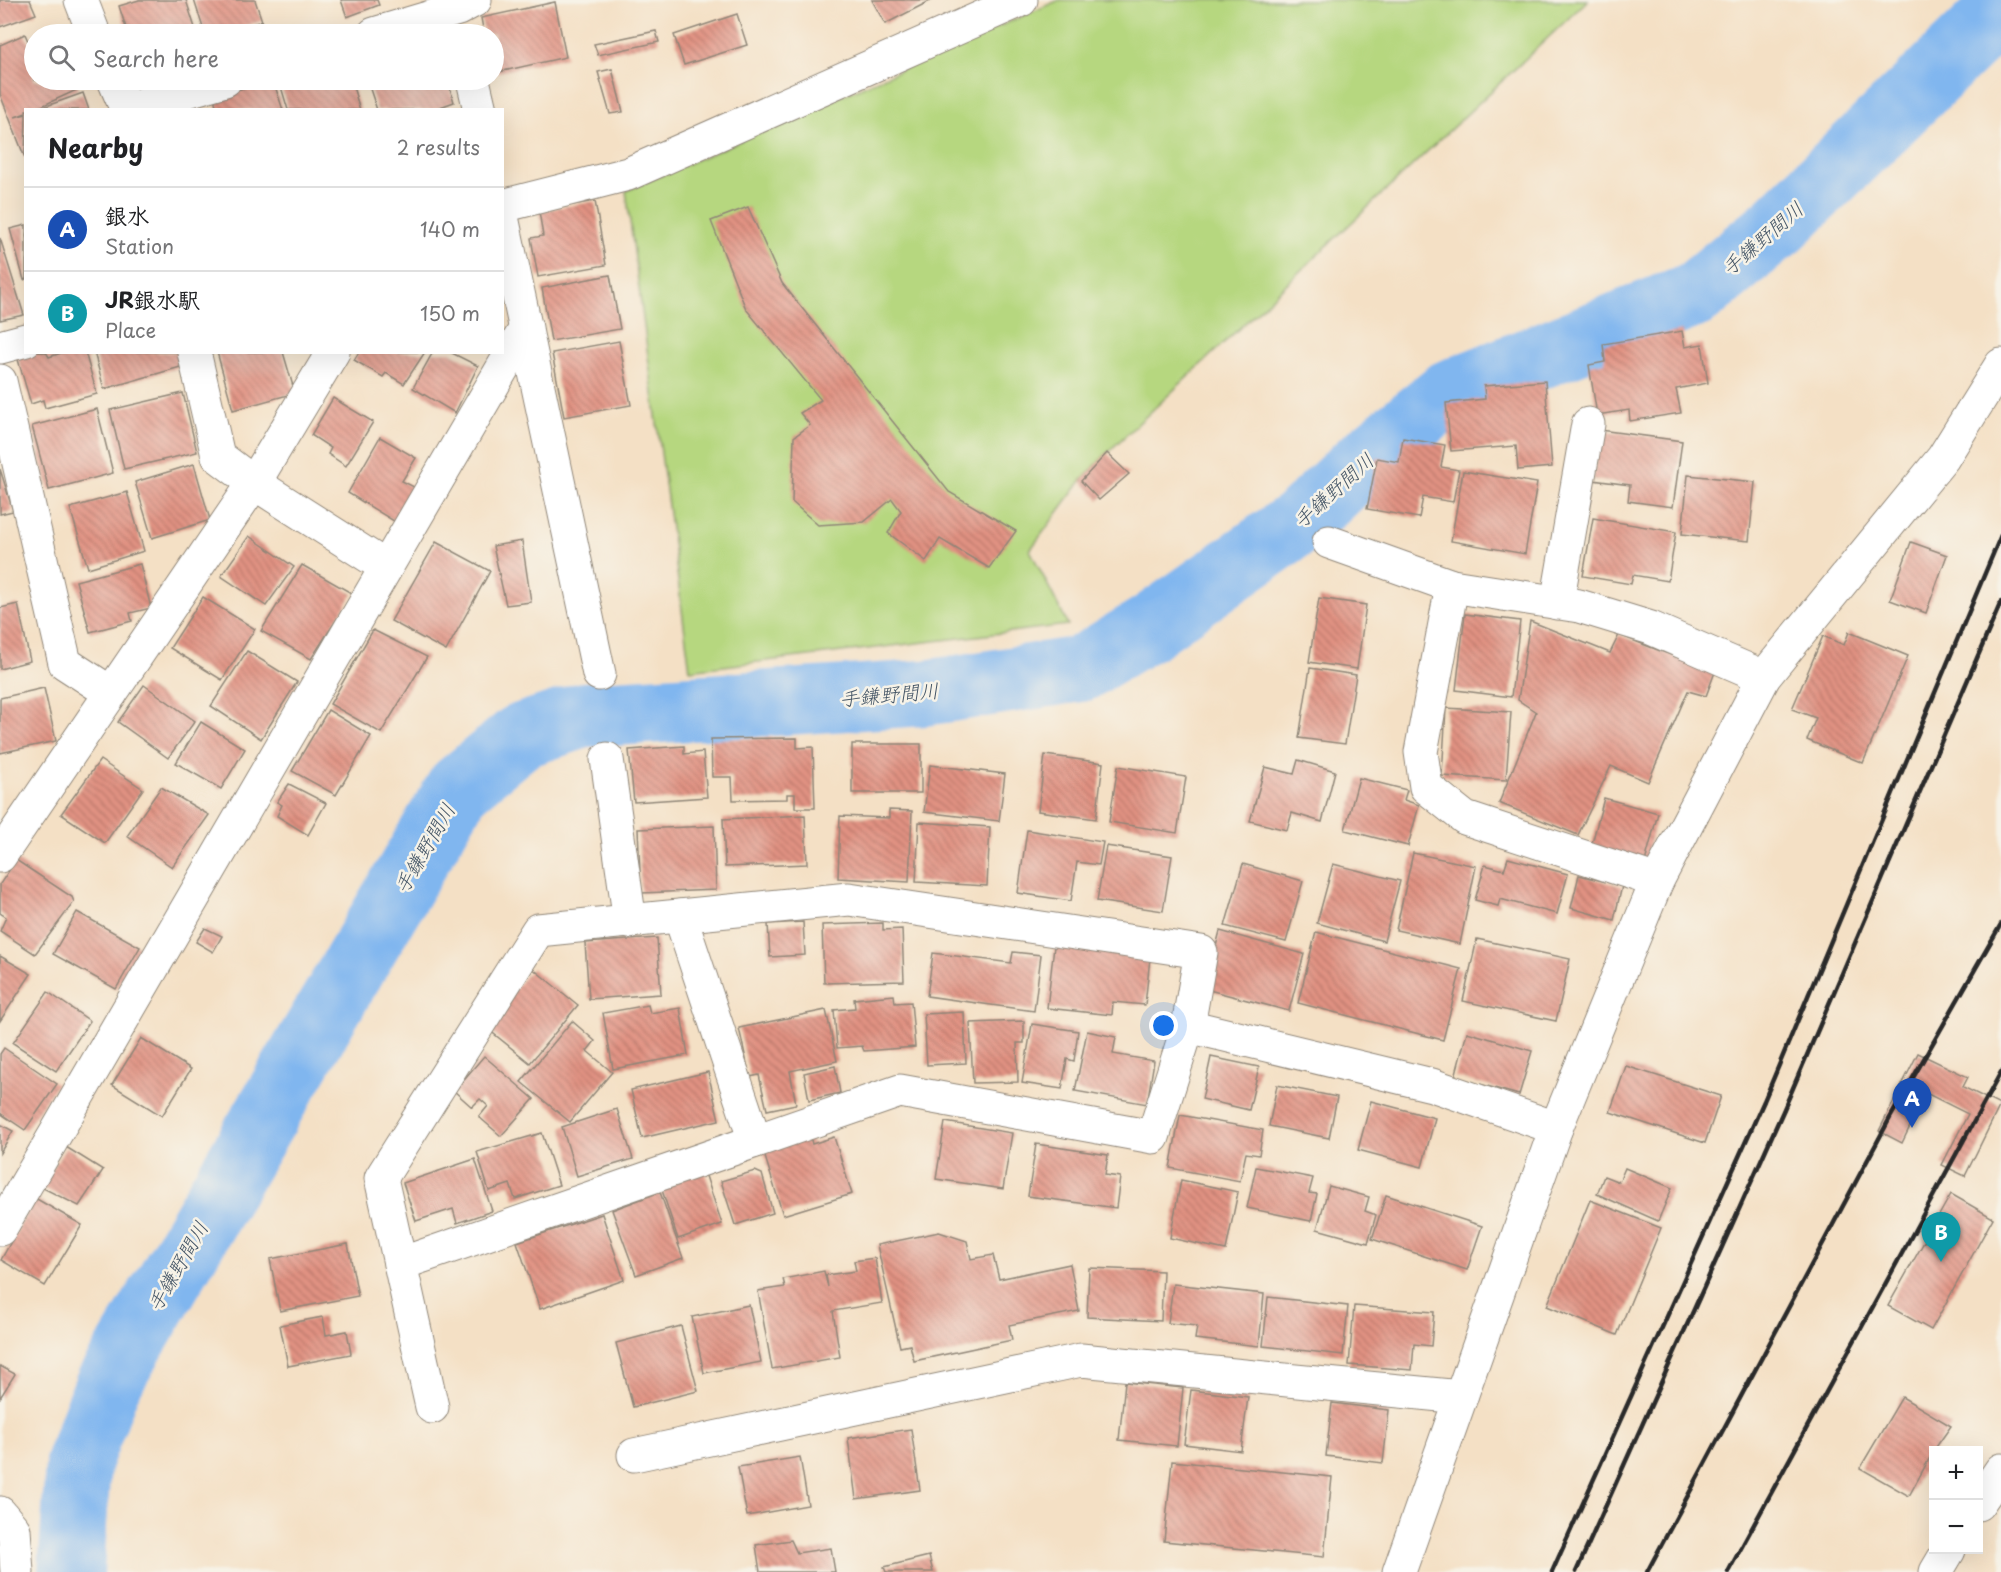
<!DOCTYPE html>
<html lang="en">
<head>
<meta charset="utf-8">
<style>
  :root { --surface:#fff; --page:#f6f6f6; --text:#202124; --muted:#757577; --line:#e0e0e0; --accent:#1f6fb2 }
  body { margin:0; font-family:"Playpen Sans","Klee One",sans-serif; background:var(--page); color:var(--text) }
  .controls { position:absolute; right:18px; bottom:18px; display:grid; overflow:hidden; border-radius:0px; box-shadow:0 6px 24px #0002 }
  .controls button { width:54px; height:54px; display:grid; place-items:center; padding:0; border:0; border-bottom:2px solid var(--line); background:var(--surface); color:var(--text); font:30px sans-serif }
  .you { position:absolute; left:1164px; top:1026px; width:21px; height:21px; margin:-15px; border:4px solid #fff; border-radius:50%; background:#1a73e8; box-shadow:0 0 0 9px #1a73e833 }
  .badge { display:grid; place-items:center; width:39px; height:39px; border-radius:50%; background:var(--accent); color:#fff; font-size:20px; font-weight:700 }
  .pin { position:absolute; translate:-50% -50px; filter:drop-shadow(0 2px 3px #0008) }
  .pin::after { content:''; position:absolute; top:32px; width:21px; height:18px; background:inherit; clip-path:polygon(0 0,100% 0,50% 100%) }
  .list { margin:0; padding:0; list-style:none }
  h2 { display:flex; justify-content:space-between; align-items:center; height:78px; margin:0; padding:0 24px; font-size:26px }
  h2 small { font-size:20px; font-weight:400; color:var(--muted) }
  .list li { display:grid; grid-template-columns:39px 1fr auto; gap:18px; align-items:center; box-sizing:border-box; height:84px; padding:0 24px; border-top:2px solid var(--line) }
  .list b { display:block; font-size:22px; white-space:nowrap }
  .list p { margin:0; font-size:20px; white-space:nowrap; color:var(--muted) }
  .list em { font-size:20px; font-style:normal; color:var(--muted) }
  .icon { flex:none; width:33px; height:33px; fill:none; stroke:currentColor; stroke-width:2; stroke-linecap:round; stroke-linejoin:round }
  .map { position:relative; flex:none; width:2001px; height:1572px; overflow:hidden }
  .search { position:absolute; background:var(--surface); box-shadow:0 6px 24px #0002; left:24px; top:24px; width:480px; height:66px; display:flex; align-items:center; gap:15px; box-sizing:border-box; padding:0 21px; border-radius:33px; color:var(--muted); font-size:22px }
  .panel { position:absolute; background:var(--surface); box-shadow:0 6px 24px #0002; left:24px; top:108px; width:480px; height:246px; border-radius:0px }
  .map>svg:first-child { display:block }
  .grass { fill:#b6d77f; stroke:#708155; stroke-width:1.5 }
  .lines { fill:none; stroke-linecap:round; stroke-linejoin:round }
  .river { stroke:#80b6ef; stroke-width:66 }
  .building { fill:url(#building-back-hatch) }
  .minor-casing { stroke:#908678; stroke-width:35 }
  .minor { stroke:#fff; stroke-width:33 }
  .rail { stroke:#2b2b2b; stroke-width:4.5 }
  .labels { text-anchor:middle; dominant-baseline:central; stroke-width:5; stroke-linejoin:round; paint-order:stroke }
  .water-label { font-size:20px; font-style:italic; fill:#456; stroke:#f7f3e8 }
</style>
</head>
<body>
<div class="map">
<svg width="2001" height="1572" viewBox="0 0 2001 1572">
  <defs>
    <pattern id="building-back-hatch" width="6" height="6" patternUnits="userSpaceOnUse" patternTransform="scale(1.5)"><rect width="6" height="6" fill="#e19282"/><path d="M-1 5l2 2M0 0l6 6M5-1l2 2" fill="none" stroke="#b7776b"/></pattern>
  </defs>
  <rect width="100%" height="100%" fill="#f7f3e8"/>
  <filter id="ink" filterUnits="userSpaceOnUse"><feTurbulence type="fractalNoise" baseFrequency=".0167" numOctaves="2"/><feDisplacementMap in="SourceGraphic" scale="12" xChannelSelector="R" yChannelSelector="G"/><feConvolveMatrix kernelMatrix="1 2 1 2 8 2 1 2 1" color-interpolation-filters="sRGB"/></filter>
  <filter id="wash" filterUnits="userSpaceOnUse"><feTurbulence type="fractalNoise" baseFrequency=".008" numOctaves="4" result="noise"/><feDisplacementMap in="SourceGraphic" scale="24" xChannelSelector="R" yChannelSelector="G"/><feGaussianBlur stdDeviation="1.35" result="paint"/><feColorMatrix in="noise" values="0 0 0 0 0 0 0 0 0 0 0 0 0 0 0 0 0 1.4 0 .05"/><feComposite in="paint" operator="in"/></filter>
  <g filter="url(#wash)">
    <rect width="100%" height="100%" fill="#f4e0c5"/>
    <polygon class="grass" points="1059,0 1588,0 1107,453 1081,481 1030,550 1068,625 690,670 626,191"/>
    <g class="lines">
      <polyline class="river" points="71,1572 78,1463 107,1386 459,787 521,736 584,715 925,693 1081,669 1150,627 1302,520 1364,461 1448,393 1696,294 1777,227 2001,10"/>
    </g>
    <g id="blocks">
      <g class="building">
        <polygon points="0,0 30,0 36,14 0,27"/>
        <polygon points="139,0 186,0 197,34 128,34 119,6"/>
        <polygon points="194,0 255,0 262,21 219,34 205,34"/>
        <polygon points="341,0 377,0 379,5 347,17"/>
        <polygon points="872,0 932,0 885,24"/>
        <polygon points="555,2 566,57 494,73 494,34 484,34 481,18"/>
        <polygon points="737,14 747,45 684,65 674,35"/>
        <polygon points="656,31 659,42 598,55 594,44"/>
        <polygon points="25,34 31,48 34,46 34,80 75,80 79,89 33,110 26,110 26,113 15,117 26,114 25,158 0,94 0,45"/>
        <polygon points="612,69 623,112 610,114 598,72"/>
        <polygon points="269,80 273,80 283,110 217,110 214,97"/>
        <polygon points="279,80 351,80 360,110 288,110"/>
        <polygon points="367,80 457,80 458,82 449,85 454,102 432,110 377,110"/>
        <polygon points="83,93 89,110 38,110 38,109"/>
        <polygon points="595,201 606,265 538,277 531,238 543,236 539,211"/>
        <polygon points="748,207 782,283 949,492 1016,531 989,568 940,539 926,561 888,533 901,511 892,499 864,522 818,525 792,502 794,437 810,425 800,413 821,400 746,309 711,221"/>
        <polygon points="26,225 26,279 24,280 10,229"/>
        <polygon points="0,238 24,315 0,320"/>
        <polygon points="610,275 620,329 551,341 542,288"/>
        <polygon points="1682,331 1685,347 1702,344 1708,383 1676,389 1681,413 1630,421 1629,410 1597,415 1589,365 1605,362 1603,344"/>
        <polygon points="619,341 631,405 564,417 552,353"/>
        <polygon points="29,352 46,352 49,357 64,352 85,352 97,394 45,408 43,400 31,404 17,356"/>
        <polygon points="94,352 180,352 184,366 104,389"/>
        <polygon points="217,352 283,352 295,393 233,410"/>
        <polygon points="359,352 425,352 404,384 386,373 383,377 354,360"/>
        <polygon points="433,352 450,352 478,366 455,413 413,388"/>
        <polygon points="1545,381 1552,467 1518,470 1516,446 1451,451 1446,403 1485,399 1484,386"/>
        <polygon points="183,393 197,452 124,469 110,410"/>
        <polygon points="333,398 373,422 346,466 328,454 331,448 311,435"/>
        <polygon points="97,409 113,473 49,490 32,426"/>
        <polygon points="1600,430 1682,441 1673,507 1628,501 1630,485 1593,480"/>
        <polygon points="380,437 416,458 402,481 416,488 397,523 348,493"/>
        <polygon points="1403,438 1445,445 1441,467 1459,470 1453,502 1423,497 1419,518 1367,509 1377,458 1399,462"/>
        <polygon points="1107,453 1129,474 1099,500 1081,481"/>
        <polygon points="194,464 210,520 152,538 135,482"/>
        <polygon points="0,469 13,511 0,514"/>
        <polygon points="1463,471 1537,483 1525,554 1451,541"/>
        <polygon points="1688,475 1755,482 1749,541 1682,534"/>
        <polygon points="127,492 144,551 88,568 70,508"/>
        <polygon points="1593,518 1676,532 1668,581 1633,575 1631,584 1583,576"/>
        <polygon points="249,536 294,567 266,606 221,576"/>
        <polygon points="522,541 531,602 506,605 493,546"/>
        <polygon points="436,542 490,571 446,651 391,621"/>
        <polygon points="1911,542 1947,555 1926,613 1890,600"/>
        <polygon points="140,564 151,608 130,613 132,621 90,632 76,581"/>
        <polygon points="302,565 353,594 311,659 261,631"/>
        <polygon points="203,597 255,629 222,680 170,648"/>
        <polygon points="1319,598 1366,605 1357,669 1309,662"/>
        <polygon points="18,604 30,661 0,669 0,608"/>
        <polygon points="1465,614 1520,621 1511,697 1456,690"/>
        <polygon points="1530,621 1610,653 1619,635 1715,672 1706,696 1688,691 1648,782 1611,766 1578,835 1499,803 1536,712 1518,700"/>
        <polygon points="373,630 427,657 381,733 330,704"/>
        <polygon points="1849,632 1908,656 1863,763 1807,740 1816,718 1792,709 1823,636 1844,645"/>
        <polygon points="247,651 297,682 261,739 211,706"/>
        <polygon points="1310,668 1356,675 1345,744 1299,738"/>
        <polygon points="144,685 195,721 168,758 118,722"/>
        <polygon points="44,688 56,741 0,753 0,698"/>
        <polygon points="1446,708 1511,712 1506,780 1442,776"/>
        <polygon points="328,710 371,736 336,795 292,771"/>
        <polygon points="201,722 245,749 221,789 176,763"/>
        <polygon points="797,738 797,748 813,747 815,808 795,808 795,794 787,794 787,799 733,800 732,777 712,777 711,739"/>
        <rect x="852" y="744" width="69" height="49"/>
        <polygon points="684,746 684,754 703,752 707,797 634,802 629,750"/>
        <polygon points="1045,755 1103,763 1096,819 1038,811"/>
        <polygon points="100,760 143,789 105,843 61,814"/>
        <polygon points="1298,760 1335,771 1322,822 1292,813 1287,830 1250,821 1265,767 1294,774"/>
        <polygon points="930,765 1005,774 999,821 924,812"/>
        <polygon points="1118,766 1186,777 1177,833 1109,822"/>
        <polygon points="1359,778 1407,790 1404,800 1419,805 1408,846 1345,830"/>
        <polygon points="289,784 326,803 308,835 277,816 282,805 277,802"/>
        <polygon points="161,787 209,815 172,867 127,836"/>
        <polygon points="1604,798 1658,813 1644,866 1590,851"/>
        <polygon points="889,810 912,811 909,882 838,878 840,816 889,818"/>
        <polygon points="805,815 807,864 725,867 723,819"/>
        <polygon points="919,822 990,827 987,886 916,882"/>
        <polygon points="714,826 716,890 641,893 638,829"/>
        <polygon points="1027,830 1103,842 1099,865 1077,862 1071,901 1018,893"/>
        <polygon points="1106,846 1172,856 1163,911 1097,901"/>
        <polygon points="1413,853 1476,866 1460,944 1396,930"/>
        <polygon points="1508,858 1568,874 1557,914 1500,899 1498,906 1475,900 1485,865 1504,870"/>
        <polygon points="16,860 72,897 74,902 35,954 0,931 6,917 0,913 0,884"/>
        <polygon points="1243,864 1303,881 1286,942 1225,926"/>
        <polygon points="1333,864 1400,881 1384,941 1317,923"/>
        <polygon points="1579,875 1622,886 1614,920 1571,908"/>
        <polygon points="77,912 140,947 116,989 53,954"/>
        <polygon points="803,922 805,955 770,957 768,924"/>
        <polygon points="883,923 883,930 902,929 904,981 824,983 822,925"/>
        <polygon points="205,928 222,936 213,952 196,942"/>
        <polygon points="1220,931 1304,954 1289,1011 1205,989"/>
        <polygon points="1316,932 1461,969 1443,1040 1298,1003"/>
        <polygon points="657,938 661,994 589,999 585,943"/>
        <polygon points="1477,939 1570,959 1556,1021 1463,1001"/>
        <polygon points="1054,946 1150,958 1145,1005 1113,1002 1112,1015 1047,1008"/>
        <polygon points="1013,952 1041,955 1034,1011 927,996 933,953 1011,963"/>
        <polygon points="0,956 31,974 0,1021"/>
        <polygon points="532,968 578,1005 530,1063 484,1026"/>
        <polygon points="48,992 90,1021 56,1071 13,1043"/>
        <polygon points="894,995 895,1003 911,1002 915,1047 864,1051 862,1046 837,1048 834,1010 855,1008 854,999"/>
        <polygon points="648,1005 650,1013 680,1008 688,1055 613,1069 603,1013"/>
        <polygon points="826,1010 837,1061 790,1071 796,1104 767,1110 759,1075 750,1077 739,1028"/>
        <polygon points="964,1012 966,1063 927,1065 924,1014"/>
        <polygon points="572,1021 595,1041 587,1051 612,1072 570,1122 521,1082"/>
        <polygon points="1024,1021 1024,1043 1017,1043 1018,1082 973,1083 970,1023"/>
        <polygon points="1032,1024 1078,1031 1074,1061 1067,1059 1062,1089 1022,1083"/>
        <polygon points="1087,1031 1116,1037 1113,1054 1154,1061 1147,1104 1075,1091"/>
        <polygon points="1467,1032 1532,1051 1519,1095 1455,1077"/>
        <polygon points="141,1038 191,1069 162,1116 112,1085"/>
        <polygon points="4,1048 57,1084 25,1130 0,1113 0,1054"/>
        <polygon points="1918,1053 1968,1077 1963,1087 2000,1105 1965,1176 1942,1165 1968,1114 1926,1093 1902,1143 1879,1131"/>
        <polygon points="484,1056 534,1099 501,1136 479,1117 488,1106 480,1099 472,1107 454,1091"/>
        <polygon points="1211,1057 1259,1067 1249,1110 1202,1099"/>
        <polygon points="835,1066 840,1093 809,1100 804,1073"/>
        <polygon points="1626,1066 1721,1096 1705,1143 1610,1112"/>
        <polygon points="708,1072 719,1120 642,1138 631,1090"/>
        <polygon points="1277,1085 1337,1097 1329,1138 1269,1126"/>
        <polygon points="1371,1101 1435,1118 1422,1167 1358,1150"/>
        <polygon points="617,1109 633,1159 577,1176 562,1127"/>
        <polygon points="1180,1115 1263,1130 1259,1155 1246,1153 1240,1181 1170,1168"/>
        <polygon points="945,1122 1012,1133 1003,1189 936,1179"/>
        <polygon points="0,1124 13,1131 0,1153"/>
        <polygon points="809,1132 812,1144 834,1137 852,1194 783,1215 762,1147"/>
        <polygon points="542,1133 559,1185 515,1199 510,1184 489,1191 477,1152"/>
        <polygon points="1036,1144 1108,1155 1105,1175 1120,1177 1116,1208 1028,1196"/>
        <polygon points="66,1147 103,1170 79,1206 41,1187"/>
        <polygon points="475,1159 492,1211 457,1223 453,1209 416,1221 403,1183"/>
        <polygon points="1256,1167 1313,1178 1309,1193 1317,1194 1311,1221 1247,1208"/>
        <polygon points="1625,1168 1672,1188 1658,1221 1597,1194 1604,1176 1619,1182"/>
        <polygon points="704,1170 722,1224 678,1239 660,1184"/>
        <polygon points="755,1171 762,1174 773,1213 735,1225 721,1181"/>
        <polygon points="1181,1180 1238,1192 1226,1250 1170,1238"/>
        <polygon points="1329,1186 1369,1197 1365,1211 1376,1215 1368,1243 1317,1229"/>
        <polygon points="660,1192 683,1258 636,1275 612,1210"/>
        <polygon points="1951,1194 1993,1218 1931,1330 1888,1306"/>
        <polygon points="1386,1195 1482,1226 1467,1270 1372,1239"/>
        <polygon points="35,1198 82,1225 45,1286 1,1260"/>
        <polygon points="1590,1200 1661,1228 1617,1335 1547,1306"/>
        <polygon points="602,1214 624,1280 540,1309 517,1242"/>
        <polygon points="939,1232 967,1241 971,1259 993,1255 999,1279 1070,1264 1079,1311 1009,1325 1012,1340 914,1361 910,1345 900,1347 877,1245"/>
        <polygon points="348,1244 358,1296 280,1311 270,1259"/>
        <polygon points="875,1258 882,1303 833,1311 840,1357 772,1369 758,1291 785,1287 783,1279 824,1271 828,1287 826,1275 856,1271 854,1261"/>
        <polygon points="1089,1268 1163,1271 1161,1321 1087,1317"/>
        <polygon points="1173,1284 1264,1294 1259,1346 1195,1339 1197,1326 1168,1323"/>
        <polygon points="1268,1297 1348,1306 1343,1355 1263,1346"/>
        <polygon points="749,1305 761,1362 704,1373 692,1317"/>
        <polygon points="1354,1306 1434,1312 1431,1346 1414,1344 1412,1370 1349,1365"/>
        <polygon points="323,1317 326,1335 347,1331 351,1354 288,1366 280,1325"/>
        <polygon points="681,1326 698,1391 633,1407 616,1343"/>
        <polygon points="0,1366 15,1374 0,1398"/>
        <polygon points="1125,1382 1183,1388 1177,1446 1119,1440"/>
        <polygon points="1191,1390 1248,1397 1241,1451 1184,1444"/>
        <polygon points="1902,1397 1951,1426 1934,1450 1909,1496 1860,1468"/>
        <polygon points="1332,1403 1389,1410 1383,1463 1326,1456"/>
        <polygon points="911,1429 920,1490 856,1499 848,1438"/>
        <polygon points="800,1457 808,1505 747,1516 738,1467"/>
        <polygon points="1172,1461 1332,1477 1324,1557 1164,1541"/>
        <polygon points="791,1540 797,1553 831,1548 835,1572 760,1572 756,1545"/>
        <polygon points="929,1556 933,1572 886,1572 884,1567"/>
      </g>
    </g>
  </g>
  <g filter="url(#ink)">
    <use href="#blocks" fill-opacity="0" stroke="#908678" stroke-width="1.5"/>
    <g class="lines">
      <defs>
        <g id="minor">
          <polyline points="81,0 94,34"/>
          <polyline points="374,34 458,9 475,0"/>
          <polyline points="114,80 127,110"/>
          <polyline points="473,80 480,110"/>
          <polyline points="127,109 225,80"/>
          <polyline points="502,206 628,174 1021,0"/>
          <polyline points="502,217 599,674"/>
          <polyline points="0,347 26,340"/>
          <polyline points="194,352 218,456 254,483 386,567"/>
          <polyline points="0,381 65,663 111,693"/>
          <polyline points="1329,542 1452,586 1579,606 1651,628 1764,677"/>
          <polyline points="1452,586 1421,752 1426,787 1465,818 1657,881"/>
          <polyline points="1557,603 1588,424"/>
          <polyline points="607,759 630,922"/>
          <polyline points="0,856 254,483 333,352"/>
          <polyline points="680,916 755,1141"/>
          <polyline points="0,1229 526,328"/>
          <polyline points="400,1264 900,1091 1153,1137 1188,1026"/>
          <polyline points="432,1407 381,1178 538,930 849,899 1201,952 1188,1026 1432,1085 1556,1128"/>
          <polyline points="634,1455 1081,1360 1461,1397"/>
          <polyline points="1978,1504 2001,1470"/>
          <polyline points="0,1513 14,1530 17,1572"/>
          <polyline points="1399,1572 1556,1128 1657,881 1764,677 1943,458 2001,365"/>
          <polyline points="1936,1572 1949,1550"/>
        </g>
      </defs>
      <use href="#minor" class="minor-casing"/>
      <use href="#minor" class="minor"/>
      <g class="rail">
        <polyline points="1552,1572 1764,1101 2001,535"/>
        <polyline points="1576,1572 1784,1109 2001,602"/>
        <polyline points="1647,1572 1890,1118 2001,924"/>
        <polyline points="1728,1572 2001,1072"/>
      </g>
    </g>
  </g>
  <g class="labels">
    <g class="water-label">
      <text transform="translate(1762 238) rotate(-41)">手鎌野間川</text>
      <text transform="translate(1333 490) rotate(-42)">手鎌野間川</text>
      <text transform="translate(889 694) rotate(-5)">手鎌野間川</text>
      <text transform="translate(424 848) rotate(-60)">手鎌野間川</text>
      <text transform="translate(177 1266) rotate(-60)">手鎌野間川</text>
    </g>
  </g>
</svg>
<div class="controls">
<button>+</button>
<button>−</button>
</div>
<div class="you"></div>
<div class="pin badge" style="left:1912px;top:1128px;background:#1a4fb4">A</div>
<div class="pin badge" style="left:1941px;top:1262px;background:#0f9aa8">B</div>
<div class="search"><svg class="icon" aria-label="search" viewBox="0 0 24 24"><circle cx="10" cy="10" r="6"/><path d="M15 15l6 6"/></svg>Search here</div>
<section class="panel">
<h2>Nearby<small>2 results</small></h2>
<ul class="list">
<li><span class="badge" style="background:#1a4fb4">A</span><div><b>銀水</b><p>Station</p></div><em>140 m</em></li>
<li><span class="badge" style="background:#0f9aa8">B</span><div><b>JR銀水駅</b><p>Place</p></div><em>150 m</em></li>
</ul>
</section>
</div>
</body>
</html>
